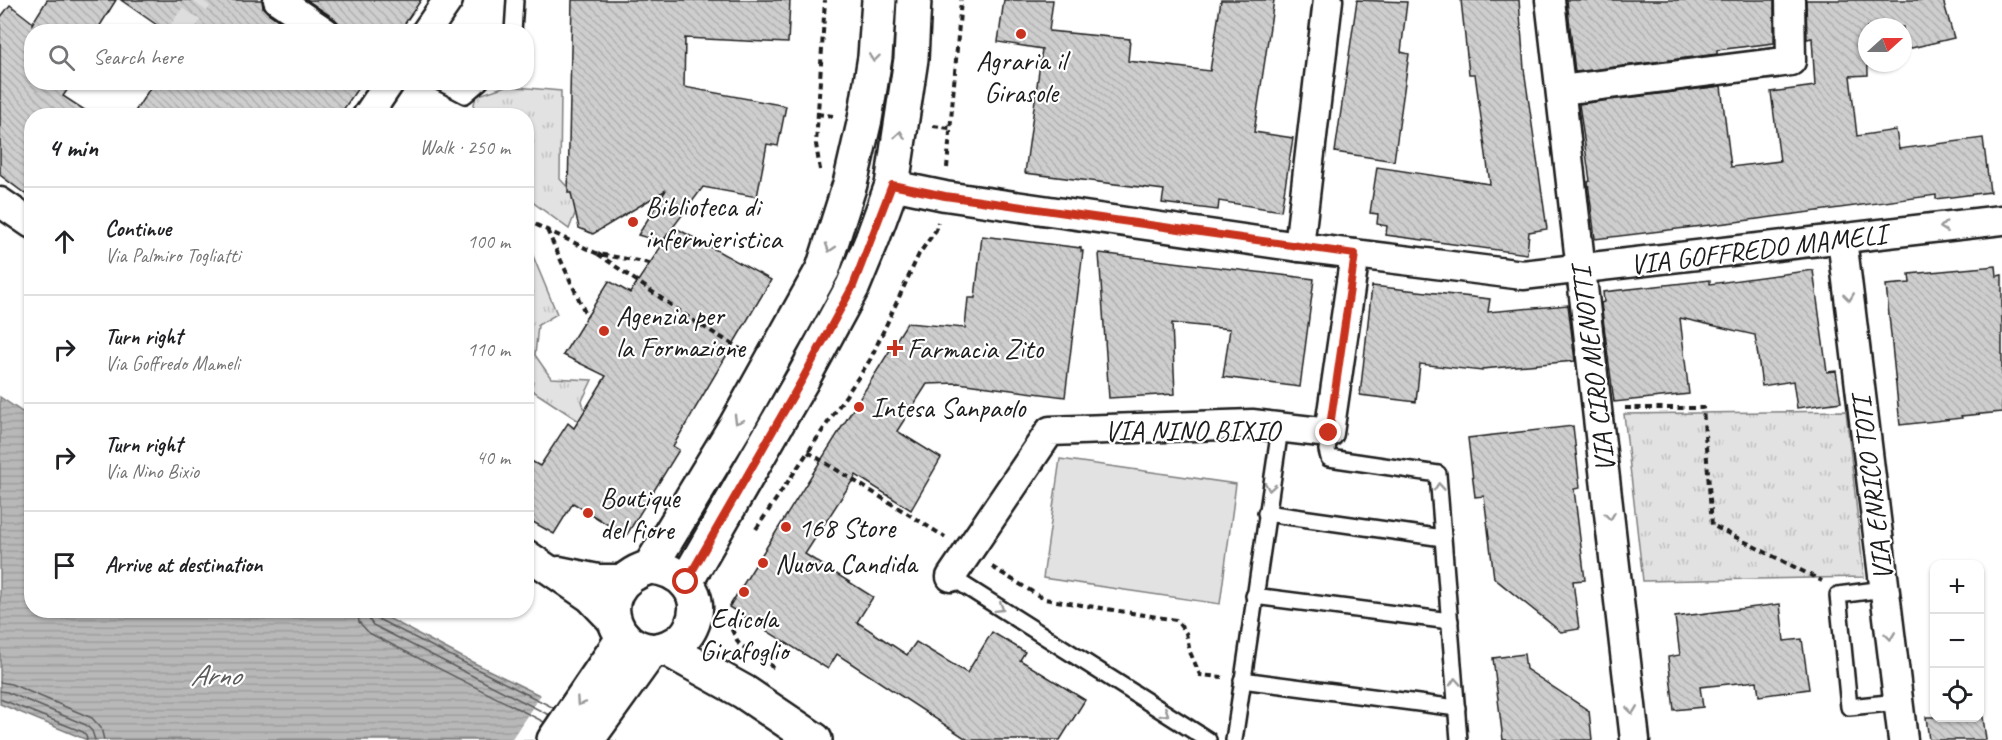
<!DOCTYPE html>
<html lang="en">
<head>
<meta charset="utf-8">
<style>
  :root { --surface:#fff; --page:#f2f2f2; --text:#202124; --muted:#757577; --line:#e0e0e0 }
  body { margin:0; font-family:Caveat,sans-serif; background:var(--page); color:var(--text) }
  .controls { position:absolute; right:18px; bottom:18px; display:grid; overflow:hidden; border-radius:12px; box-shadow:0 2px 4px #0004 }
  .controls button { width:54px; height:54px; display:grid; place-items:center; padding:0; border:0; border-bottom:2px solid var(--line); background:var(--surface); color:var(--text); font:30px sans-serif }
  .compass { position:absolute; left:1858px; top:18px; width:54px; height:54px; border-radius:50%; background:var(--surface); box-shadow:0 2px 4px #0004; rotate:69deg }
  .stop { position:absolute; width:18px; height:18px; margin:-14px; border:4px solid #c8321e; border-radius:50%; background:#fff }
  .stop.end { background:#c8321e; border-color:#fff; box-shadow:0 2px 6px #0008 }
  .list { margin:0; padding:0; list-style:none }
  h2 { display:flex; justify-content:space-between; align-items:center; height:78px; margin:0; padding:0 24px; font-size:26px }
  h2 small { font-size:20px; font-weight:400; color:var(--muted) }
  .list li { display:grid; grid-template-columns:39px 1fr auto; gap:18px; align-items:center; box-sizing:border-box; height:108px; padding:0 24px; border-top:2px solid var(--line) }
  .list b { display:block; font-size:22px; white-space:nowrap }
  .list p { margin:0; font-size:20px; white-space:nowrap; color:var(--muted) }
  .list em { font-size:20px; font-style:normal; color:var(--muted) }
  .icon { flex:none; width:33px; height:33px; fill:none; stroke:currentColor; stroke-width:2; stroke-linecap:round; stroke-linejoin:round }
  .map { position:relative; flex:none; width:2002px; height:740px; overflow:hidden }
  .search { position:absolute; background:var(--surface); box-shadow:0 2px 4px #0004; left:24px; top:24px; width:510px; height:66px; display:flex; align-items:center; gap:15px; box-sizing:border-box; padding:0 21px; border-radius:24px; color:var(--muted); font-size:22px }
  .panel { position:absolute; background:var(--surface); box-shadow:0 2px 4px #0004; left:24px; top:108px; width:510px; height:510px; border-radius:24px }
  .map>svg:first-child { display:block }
  .green { fill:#e2e2e2; stroke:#7f7f7f; stroke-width:1.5 }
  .park { fill:url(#park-tufts); stroke:#7f7f7f; stroke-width:1.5 }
  .water { fill:url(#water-rules); stroke:#7a7a7a; stroke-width:1.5 }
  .pier { fill:#fff }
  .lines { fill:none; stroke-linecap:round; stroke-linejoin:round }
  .shore { stroke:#5a5a5a; stroke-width:1.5 }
  .building { fill:url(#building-back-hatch); stroke:#1c1c1c; stroke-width:1.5 }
  .pedestrian-tunnel { stroke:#ddd; stroke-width:22; stroke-dasharray:22 11; stroke-linecap:butt }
  .service-casing { stroke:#1c1c1c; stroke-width:20 }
  .minor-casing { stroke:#1c1c1c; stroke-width:33 }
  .secondary-casing { stroke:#1c1c1c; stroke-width:38 }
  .path { stroke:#1c1c1c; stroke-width:4; stroke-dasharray:6 4.5; stroke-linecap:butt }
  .service { stroke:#fff; stroke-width:15 }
  .minor { stroke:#fff; stroke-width:28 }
  .secondary { stroke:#fff; stroke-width:33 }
  .oneway { stroke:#999 }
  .route { stroke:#c8321e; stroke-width:8 }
  .poi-dot { fill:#c8321e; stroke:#fff; stroke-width:2 }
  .labels { text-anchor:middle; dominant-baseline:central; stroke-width:4.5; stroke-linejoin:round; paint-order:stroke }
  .poi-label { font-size:28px; fill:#1c1c1c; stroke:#fff; text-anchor:start }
  .street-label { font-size:28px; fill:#1c1c1c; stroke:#fff }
  .water-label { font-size:30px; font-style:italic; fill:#5a5a5a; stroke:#fff }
</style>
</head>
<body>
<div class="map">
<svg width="2002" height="740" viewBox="0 0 2002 740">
  <defs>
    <pattern id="park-tufts" width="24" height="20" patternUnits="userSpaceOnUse" patternTransform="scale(1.5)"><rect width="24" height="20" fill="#e2e2e2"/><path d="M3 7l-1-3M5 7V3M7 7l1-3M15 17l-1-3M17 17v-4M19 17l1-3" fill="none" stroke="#c1c1c1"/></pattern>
    <pattern id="water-rules" width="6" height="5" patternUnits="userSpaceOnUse" patternTransform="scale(1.5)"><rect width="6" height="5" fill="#b8b8b8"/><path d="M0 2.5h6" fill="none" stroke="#9e9e9e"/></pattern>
    <pattern id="building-back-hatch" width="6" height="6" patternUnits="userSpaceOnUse" patternTransform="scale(1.5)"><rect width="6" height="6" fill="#cecece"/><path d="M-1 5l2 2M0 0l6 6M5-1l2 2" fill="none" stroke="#b0b0b0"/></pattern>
  </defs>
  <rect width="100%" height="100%" fill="#fff"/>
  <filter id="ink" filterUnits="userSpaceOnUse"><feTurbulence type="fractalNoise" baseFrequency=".0167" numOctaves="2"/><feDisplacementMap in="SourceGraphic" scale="12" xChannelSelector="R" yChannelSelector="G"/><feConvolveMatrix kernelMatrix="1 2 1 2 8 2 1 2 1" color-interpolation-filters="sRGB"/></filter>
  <g filter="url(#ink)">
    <polygon class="green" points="1060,459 1236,484 1220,604 1043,578"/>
    <g class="park">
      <polygon points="506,86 561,91 560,179 580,201 569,229 527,198 526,116 471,116 476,96"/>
      <polygon points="526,239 557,314 538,325 535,355 551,378 592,380 582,401 591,429 527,387"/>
      <polygon points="1846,411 1864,577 1643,581 1624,414"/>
    </g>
    <polygon class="water" points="0,397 31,418 32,610 375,611 462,657 586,718 615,740 87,740 0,704"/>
    <polygon class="pier" points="542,693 588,715 618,740 511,740"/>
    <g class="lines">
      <g class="shore">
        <polyline points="357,610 359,622 369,633 544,722"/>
        <polyline points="366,610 368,618 373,625 549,715"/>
        <polyline points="374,610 374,615 378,619 554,708"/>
        <polyline points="0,682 11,684 92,718 101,728 104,740"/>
        <polyline points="0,691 7,692 86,725 92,731 95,740"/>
        <polyline points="0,699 83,732 86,735 87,740"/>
      </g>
    </g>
    <g class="building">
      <polygon points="47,0 116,0 96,32 32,32 32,82 73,82 63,96 94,116 32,116 32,199 0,175 0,18 10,5 32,22 32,24"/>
      <polygon points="121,0 262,0 263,8 268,13 295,32 167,32"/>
      <polygon points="307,0 421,0 399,32 341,32 340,24 335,19"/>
      <polygon points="572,0 790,0 788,43 685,38 684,87 786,106 778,146 767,144 757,197 703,187 662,242 638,235 666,190 593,234 579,228 571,193 568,193"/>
      <polygon points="1004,0 1053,0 1049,31 1130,39 1128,61 1210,71 1221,0 1274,0 1254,132 1293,138 1281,211 1219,201 1218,210 1162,203 1164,190 1025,173 1042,49 998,42"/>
      <polygon points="1357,0 1407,2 1401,52 1409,54 1394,161 1335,152"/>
      <polygon points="1461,0 1519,0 1524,69 1547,229 1529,232 1527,254 1386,235 1387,226 1377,224 1378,214 1370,213 1377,167 1490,184 1475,74 1469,74"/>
      <polygon points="1567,0 1774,0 1774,43 1717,50 1717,54 1575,72"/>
      <polygon points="1806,0 1943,0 1954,38 1903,50 1903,27 1867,27 1868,75 1850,76 1857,136 1896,130 1899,149 1983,138 1990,192 1936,199 1936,195 1735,222 1595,239 1588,182 1590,181 1579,104 1721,86 1731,167 1780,161 1771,92 1815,86 1812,38 1807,39"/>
      <polygon points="154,82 362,82 339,116 132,116"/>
      <polygon points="674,227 771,280 673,446 679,450 626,536 573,503 554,534 526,518 526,458 540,466 568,423 574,428 606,376 563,355 609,281 630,293"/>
      <polygon points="982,236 1081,248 1081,251 1083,251 1065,397 958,383 927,384 897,431 941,458 911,510 856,475 805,554 873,597 857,622 907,655 916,642 967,673 992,632 1025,652 1020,660 1085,700 1060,740 968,740 837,654 828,669 729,607 907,323 965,328 968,298 975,298"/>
      <polygon points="1099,253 1314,279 1300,387 1223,377 1230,329 1172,323 1175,394 1109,398"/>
      <polygon points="1996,266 1997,276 2002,275 2002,412 1961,416 1962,418 1900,425 1886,285 1910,283 1909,274"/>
      <polygon points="1813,270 1827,372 1836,371 1841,402 1797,408 1793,381 1762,386 1755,335 1680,318 1689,394 1614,402 1601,303 1604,302 1603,292 1710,280 1710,284"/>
      <polygon points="1372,286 1490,299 1488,312 1568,305 1575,361 1482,369 1482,371 1420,364 1416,402 1360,395"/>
      <polygon points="1573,426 1580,488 1574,489 1585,580 1573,581 1579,629 1561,632 1494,578 1484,496 1475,497 1468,438"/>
      <polygon points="1780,604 1784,641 1802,639 1809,689 1759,696 1757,681 1700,687 1703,707 1674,710 1668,657 1680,655 1675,617"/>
      <polygon points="1524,654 1526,669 1589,711 1592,740 1503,740 1493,658"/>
      <polygon points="1926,717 1983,717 1986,740 1929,740"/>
    </g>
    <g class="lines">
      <polyline class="pedestrian-tunnel" points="179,32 201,0"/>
      <defs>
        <g id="service">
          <polyline points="513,32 515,0"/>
          <polyline points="440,82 465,95 480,82"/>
          <polyline points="1329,433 1327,450 1329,458 1438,474 1459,740"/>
          <polyline points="1266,513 1443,538"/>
          <polyline points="951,577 1208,740"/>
          <polyline points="1884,589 1838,595 1849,707 1898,702"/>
          <polyline points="1254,596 1450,621"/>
          <polyline points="1242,680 1457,708"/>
          <polyline points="1234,740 1280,429"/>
        </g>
        <g id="minor">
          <polyline points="278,0 325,32"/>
          <polyline points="1550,0 1635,740"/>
          <polyline points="426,32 448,0"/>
          <polyline points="1561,90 1791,61 1790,0"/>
          <polyline points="367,116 390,82"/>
          <polyline points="892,185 945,196 1299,247 1523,275 2002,220"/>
          <polyline points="0,202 32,224"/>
          <polyline points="1842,239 1903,740"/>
          <polyline points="1299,247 1328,0"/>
          <polyline points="526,554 590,598 615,624"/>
          <polyline points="559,571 598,579 625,579"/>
          <polyline points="951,577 1050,431 1252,424 1329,433 1355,254"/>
        </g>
        <g id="secondary">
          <path d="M650,567C682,569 706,595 691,627C687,636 680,642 671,646C621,670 580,588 650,567L736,425L823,269L850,184L865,119L875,57L879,0"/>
          <polyline points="686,582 802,380 853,286 872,240 892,185 911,59 914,0"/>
          <polyline points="667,649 744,692 815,740"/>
          <polyline points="554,740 624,637"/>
          <polyline points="587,740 651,651"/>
        </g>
      </defs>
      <use href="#service" class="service-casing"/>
      <use href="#minor" class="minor-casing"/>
      <use href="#secondary" class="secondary-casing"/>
      <g class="path">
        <polyline points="817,114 833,116"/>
        <polyline points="933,126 950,128"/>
        <polyline points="947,168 961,0"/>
        <polyline points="820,170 816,144 825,0"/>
        <polyline points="526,220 598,254 650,263"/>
        <polyline points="547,230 587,317"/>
        <polyline points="598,254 694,321 742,350"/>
        <polyline points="1625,408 1703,408 1712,525 1822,581"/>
        <polyline points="808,452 945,537"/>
        <polyline points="756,529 870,360 919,254 936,230 938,222"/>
        <polyline points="992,567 1044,599 1176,620 1186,633 1190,652 1200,675 1222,677"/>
        <polyline points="727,620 739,644 772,666 770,671"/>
      </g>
      <use href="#service" class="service"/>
      <use href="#minor" class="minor"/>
      <use href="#secondary" class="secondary"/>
    </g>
    <defs><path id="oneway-chevron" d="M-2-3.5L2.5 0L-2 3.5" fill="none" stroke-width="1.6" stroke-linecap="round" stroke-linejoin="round" transform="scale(1.5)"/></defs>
    <g class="oneway">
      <use href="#oneway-chevron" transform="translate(874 58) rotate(97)"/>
      <use href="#oneway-chevron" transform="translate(900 135) rotate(-81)"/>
      <use href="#oneway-chevron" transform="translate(1944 227) rotate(173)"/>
      <use href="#oneway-chevron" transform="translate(830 248) rotate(108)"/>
      <use href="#oneway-chevron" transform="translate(1849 297) rotate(83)"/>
      <use href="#oneway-chevron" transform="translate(738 420) rotate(120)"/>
      <use href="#oneway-chevron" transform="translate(1270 487) rotate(99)"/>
      <use href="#oneway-chevron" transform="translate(1439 487) rotate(-94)"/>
      <use href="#oneway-chevron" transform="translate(1610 516) rotate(83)"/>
      <use href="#oneway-chevron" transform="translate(1000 608) rotate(32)"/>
      <use href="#oneway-chevron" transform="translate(1890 636) rotate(83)"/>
      <use href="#oneway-chevron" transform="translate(1455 682) rotate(-94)"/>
      <use href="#oneway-chevron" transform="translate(580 702) rotate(124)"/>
      <use href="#oneway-chevron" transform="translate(1632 710) rotate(83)"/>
      <use href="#oneway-chevron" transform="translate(1165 713) rotate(32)"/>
    </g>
  </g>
  <g class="lines" filter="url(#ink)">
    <polyline class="route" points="686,582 802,380 853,286 892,185 945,196 1355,254 1329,433"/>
  </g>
  <g class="poi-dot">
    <circle cx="1021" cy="34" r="6"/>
    <circle cx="633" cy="222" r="6"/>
    <circle cx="604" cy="331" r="6"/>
    <path d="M892 339h6v6h6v6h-6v6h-6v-6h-6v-6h6z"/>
    <circle cx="859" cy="407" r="6"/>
    <circle cx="588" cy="513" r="6"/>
    <circle cx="786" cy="527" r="6"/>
    <circle cx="763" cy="563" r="6"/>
    <circle cx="744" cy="592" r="6"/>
  </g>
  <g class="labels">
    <g class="poi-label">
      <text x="1021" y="60" text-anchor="middle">Agraria il<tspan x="1021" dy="32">Girasole</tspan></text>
      <text x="645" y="206">Biblioteca di<tspan x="645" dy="32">infermieristica</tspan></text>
      <text x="616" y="315">Agenzia per<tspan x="616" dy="32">la Formazione</tspan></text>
      <text x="907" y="348">Farmacia Zito</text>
      <text x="871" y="407">Intesa Sanpaolo</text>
      <text x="600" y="497">Boutique<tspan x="600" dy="32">del fiore</tspan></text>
      <text x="798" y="527">168 Store</text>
      <text x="775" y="563">Nuova Candida</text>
      <text x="744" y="618" text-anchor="middle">Edicola<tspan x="744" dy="32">Girafoglio</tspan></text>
    </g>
    <g class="street-label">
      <text transform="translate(1758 249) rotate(-7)">VIA GOFFREDO MAMELI</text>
      <text transform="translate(1593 370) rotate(-97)">VIA CIRO MENOTTI</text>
      <text x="1192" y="430">VIA NINO BIXIO</text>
      <text transform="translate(1872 489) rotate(-97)">VIA ENRICO TOTI</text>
    </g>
    <g class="water-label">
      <text x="215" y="675">Arno</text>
    </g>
  </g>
</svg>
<div class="controls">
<button>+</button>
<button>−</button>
<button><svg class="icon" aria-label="locate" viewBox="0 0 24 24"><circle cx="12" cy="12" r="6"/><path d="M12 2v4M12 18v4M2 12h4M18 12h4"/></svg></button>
</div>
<svg class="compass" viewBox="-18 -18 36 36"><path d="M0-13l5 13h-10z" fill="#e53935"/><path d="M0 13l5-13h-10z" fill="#757577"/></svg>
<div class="stop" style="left:686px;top:582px"></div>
<div class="stop end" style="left:1329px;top:433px"></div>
<div class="search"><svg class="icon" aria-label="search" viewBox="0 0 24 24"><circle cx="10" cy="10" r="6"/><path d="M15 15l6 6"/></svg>Search here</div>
<section class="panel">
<h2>4 min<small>Walk · 250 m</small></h2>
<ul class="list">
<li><svg class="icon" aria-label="ahead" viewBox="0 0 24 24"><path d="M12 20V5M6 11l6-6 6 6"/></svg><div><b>Continue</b><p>Via Palmiro Togliatti</p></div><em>100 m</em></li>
<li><svg class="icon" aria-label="right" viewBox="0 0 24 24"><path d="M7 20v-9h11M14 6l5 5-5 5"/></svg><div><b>Turn right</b><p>Via Goffredo Mameli</p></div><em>110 m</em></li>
<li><svg class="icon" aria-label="right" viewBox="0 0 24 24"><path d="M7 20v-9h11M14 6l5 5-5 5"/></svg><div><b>Turn right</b><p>Via Nino Bixio</p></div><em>40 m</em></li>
<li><svg class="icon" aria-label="arrive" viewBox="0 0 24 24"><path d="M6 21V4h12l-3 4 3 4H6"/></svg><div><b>Arrive at destination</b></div></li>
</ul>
</section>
</div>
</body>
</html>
